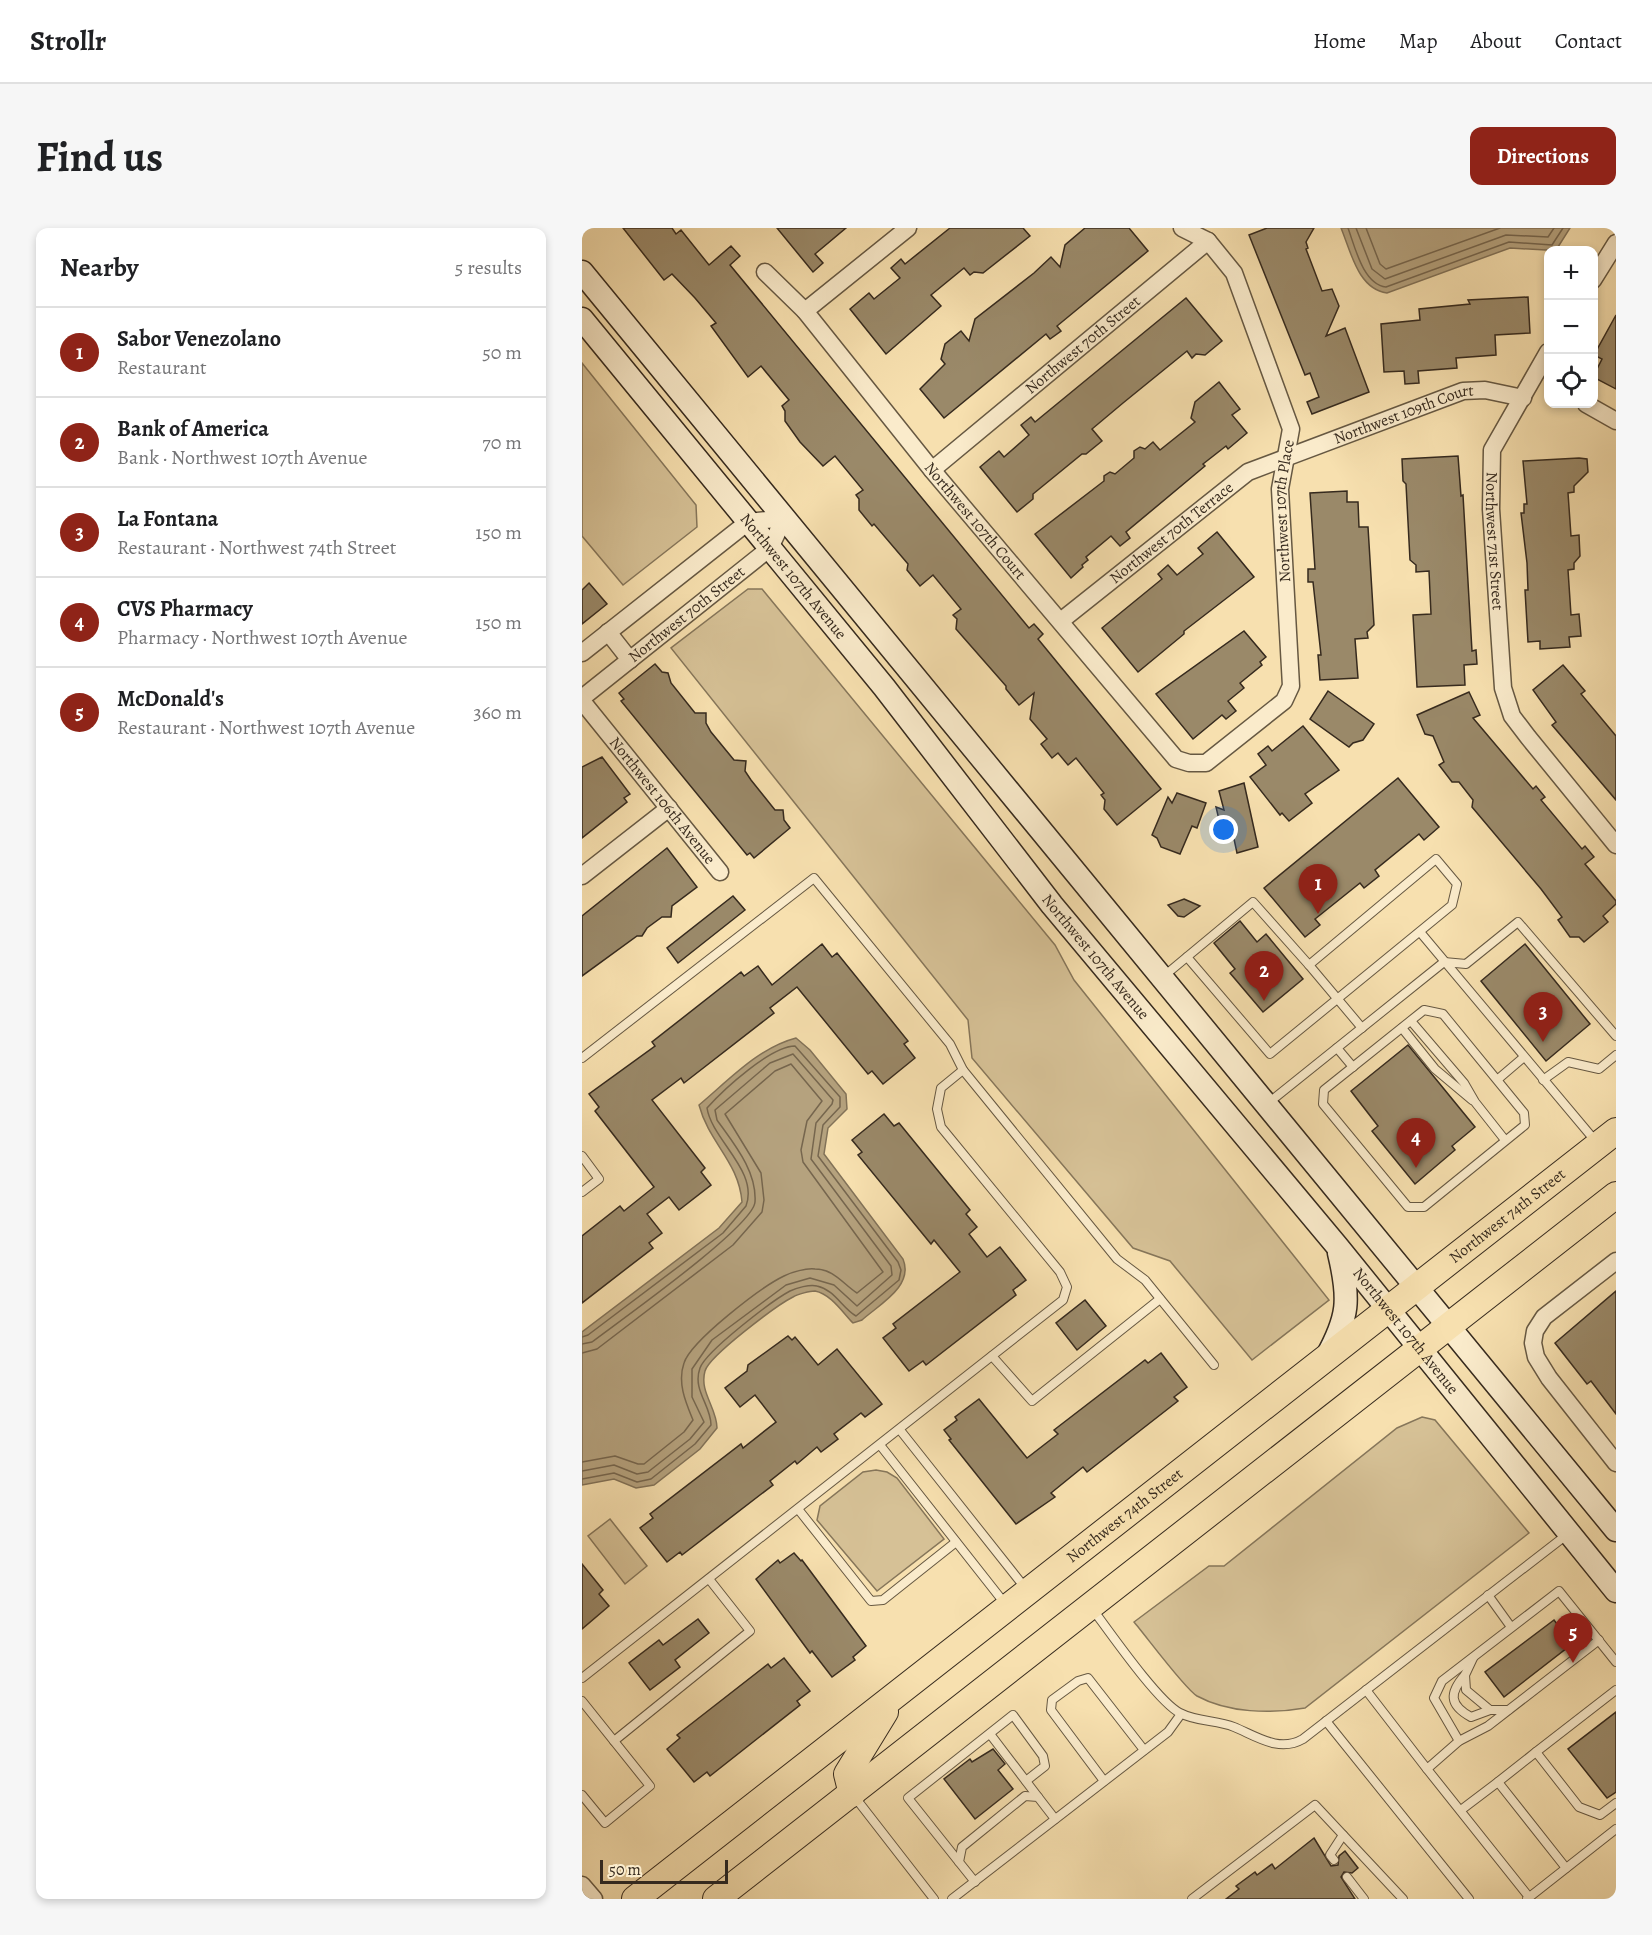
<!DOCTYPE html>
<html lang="en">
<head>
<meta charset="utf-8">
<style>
  :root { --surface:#fff; --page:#f6f6f6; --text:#202124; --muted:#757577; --line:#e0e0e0; --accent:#8f2418 }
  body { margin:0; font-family:Alegreya,serif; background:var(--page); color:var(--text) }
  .controls { position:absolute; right:18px; top:18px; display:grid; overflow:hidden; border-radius:12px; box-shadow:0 3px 9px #0003 }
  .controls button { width:54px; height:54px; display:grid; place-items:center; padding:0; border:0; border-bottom:2px solid var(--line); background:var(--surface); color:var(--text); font:30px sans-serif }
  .scale { position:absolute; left:18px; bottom:15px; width:128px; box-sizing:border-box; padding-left:6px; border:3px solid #362a1e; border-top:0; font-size:16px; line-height:21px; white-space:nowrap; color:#362a1e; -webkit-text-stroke:4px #faebcb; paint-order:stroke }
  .you { position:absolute; left:642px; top:602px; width:21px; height:21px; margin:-15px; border:4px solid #fff; border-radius:50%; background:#1a73e8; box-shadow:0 0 0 9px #1a73e833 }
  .badge { display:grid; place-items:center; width:39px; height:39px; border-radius:50%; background:var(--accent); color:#fff; font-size:20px; font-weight:700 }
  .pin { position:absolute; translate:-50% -50px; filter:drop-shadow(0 2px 3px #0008) }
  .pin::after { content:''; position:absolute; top:32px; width:21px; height:18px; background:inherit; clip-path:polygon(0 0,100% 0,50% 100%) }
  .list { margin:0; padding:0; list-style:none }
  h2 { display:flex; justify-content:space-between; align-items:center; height:78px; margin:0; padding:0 24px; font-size:26px }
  h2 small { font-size:20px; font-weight:400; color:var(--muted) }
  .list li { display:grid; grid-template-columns:39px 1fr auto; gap:18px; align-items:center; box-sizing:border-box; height:90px; padding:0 24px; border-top:2px solid var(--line) }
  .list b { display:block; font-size:22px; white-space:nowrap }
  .list p { margin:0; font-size:20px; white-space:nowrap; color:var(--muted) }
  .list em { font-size:20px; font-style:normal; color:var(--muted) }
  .icon { flex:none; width:33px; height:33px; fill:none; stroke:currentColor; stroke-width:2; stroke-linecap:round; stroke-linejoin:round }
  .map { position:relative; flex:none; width:1034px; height:1671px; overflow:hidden; border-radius:12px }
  header { display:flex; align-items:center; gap:36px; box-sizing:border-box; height:84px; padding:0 30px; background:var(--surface); border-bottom:2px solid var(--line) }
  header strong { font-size:28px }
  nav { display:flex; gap:33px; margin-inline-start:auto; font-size:21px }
  .intro { display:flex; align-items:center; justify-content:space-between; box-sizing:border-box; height:144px; padding:0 36px }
  h1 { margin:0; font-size:42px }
  .button { padding:15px 27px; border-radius:12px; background:var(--accent); color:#fff; font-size:21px; font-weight:700 }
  main { display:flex; gap:36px; padding:0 36px }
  aside { flex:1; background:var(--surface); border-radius:12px; box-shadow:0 3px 9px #0003 }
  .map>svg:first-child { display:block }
  .green { fill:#d6c196; stroke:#86765a; stroke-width:1.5 }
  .water { fill:#b5a27e; stroke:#827258; stroke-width:1.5 }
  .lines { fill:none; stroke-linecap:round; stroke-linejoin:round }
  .shore { stroke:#76664e; stroke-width:1.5 }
  .building { fill:#9a8969; stroke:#362a1e; stroke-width:1.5 }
  .service-casing { stroke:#665842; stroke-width:10 }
  .minor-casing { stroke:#665842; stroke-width:19 }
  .secondary-casing { stroke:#362a1e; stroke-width:25 }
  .primary-casing { stroke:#362a1e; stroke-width:28 }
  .service { stroke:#faebcb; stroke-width:8 }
  .minor { stroke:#faebcb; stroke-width:16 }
  .secondary { stroke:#faebcb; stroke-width:22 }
  .primary { stroke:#f7e0af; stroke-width:26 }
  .labels { text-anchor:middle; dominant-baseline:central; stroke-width:4.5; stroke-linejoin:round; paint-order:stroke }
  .street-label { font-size:16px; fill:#362a1e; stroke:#faebcb }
</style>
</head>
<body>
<header>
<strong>Strollr</strong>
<nav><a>Home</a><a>Map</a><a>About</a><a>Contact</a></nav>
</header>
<div class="intro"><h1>Find us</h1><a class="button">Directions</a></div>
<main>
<aside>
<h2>Nearby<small>5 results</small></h2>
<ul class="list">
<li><span class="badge">1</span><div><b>Sabor Venezolano</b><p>Restaurant</p></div><em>50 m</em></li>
<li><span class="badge">2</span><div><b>Bank of America</b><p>Bank · Northwest 107th Avenue</p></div><em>70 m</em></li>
<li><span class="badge">3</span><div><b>La Fontana</b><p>Restaurant · Northwest 74th Street</p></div><em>150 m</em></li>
<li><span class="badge">4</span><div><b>CVS Pharmacy</b><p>Pharmacy · Northwest 107th Avenue</p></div><em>150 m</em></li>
<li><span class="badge">5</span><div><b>McDonald's</b><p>Restaurant · Northwest 107th Avenue</p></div><em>360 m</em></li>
</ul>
</aside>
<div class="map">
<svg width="1034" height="1671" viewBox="0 0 1034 1671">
  <rect width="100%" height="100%" fill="#f7e0af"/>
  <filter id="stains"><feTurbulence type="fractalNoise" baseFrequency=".00333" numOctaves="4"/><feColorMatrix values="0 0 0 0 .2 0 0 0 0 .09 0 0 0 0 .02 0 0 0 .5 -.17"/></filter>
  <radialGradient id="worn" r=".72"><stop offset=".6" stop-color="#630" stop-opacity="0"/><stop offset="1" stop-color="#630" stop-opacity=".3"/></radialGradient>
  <g class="green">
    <polygon points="0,135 114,277 115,299 41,357 0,308"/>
    <polygon points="166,361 180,361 473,717 492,752 747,1072 670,1132 588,1033 551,1020 390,830 386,792 89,420"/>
    <path d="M840,1189L853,1192L947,1305L723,1480C689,1486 646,1485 615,1468C603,1461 564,1408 552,1394L627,1338H642L815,1200Z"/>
    <polygon points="294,1242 305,1244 315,1250 362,1311 295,1363 235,1292 238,1278 281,1244"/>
    <polygon points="28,1291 65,1338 43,1356 6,1308"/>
  </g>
  <g class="water">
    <path d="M759,0H988L976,19L964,22L928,20L805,65C776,61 769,24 759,0Z"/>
    <path d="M214,810L228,822L264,866L265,881L246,900L242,926L321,1031C332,1058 298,1076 280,1092L271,1095C261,1085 249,1066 233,1063C228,1063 216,1066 211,1069C195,1077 127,1128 123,1143C117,1164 135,1180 135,1200L118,1221L72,1257L54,1260L32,1251L0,1257V1104L137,1000L160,974C157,934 127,915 117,877C147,852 176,820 214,810Z"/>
  </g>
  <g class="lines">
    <g class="shore">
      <path d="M766,0C773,19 781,56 804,59L927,14L970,17L981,0"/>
      <polyline points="774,0 790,41 803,51 924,7 966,9 972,0"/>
      <polyline points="784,0 798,36 804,41 918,0"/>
      <path d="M0,1109L6,1107L141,1005L164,978C177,943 130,912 125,880C142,861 189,818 213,818L258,869V879L241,897L236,928L316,1034L319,1042L317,1052L274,1088C260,1080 253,1062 235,1058C228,1056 214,1060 208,1063C191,1072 124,1123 118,1140C110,1162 129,1177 129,1197L113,1216L69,1251L55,1254L32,1245L0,1251"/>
      <path d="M0,1116L10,1114C36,1094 171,999 173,974C175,943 152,916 135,892L133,882L188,835L211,826L251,872L250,876L234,895L229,931L309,1038L310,1047L275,1078L252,1057L228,1050L204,1057L130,1112L110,1141V1169L122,1194L108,1211L66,1244L55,1246L32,1237L0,1243"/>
      <path d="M0,1125L15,1121L151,1017L180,984L182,972L179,945L143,886L193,843L209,836L240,873L225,893L219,922L221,934L301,1044L275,1065C261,1056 252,1041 233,1041C224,1040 210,1044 202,1048C179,1059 109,1113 102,1135C95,1155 104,1175 111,1192L102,1204L62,1236H56L33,1228L0,1234"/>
    </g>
  </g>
  <g class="building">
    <polygon points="41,0 90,0 94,6 99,2 127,37 149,18 158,28 148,37 447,400 452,396 461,406 456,411 579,561 535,597 522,581 523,572 519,567 522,565 494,530 486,537 476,525 470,530 459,516 465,511 448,491 452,465 437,477 424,461 424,458 374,401 375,391 371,387 379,381 351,347 338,358 325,342 326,336 292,296 290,298 277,282 277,271 274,267 281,262 253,228 241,238 218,214 203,193 203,183 200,178 207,172 179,138 166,149 129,98 134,95 113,70 90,46 82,52"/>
    <polygon points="195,0 264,0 233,26 241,35 231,44"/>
    <polygon points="368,0 441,0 448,8 401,45 392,44 388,47 382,40 349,67 359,78 304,126 268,81 287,65 292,71 318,50 309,40 319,31 323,36"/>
    <polygon points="503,0 547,0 566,23 475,98 479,103 468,111 464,106 362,190 338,161 363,136 359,131 363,116 379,103 387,113 393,91 452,45 469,29 478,39 483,17"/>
    <polygon points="685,0 732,0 724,14 726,20 724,21 740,63 750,61 757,78 744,108 763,100 787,164 730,186 725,174 737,169 728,145 723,147 667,7"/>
    <polygon points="946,69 948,105 913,107 914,127 874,130 875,140 836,143 837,155 823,156 822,143 802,144 799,96 838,92 837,81 888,76 886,72"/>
    <polygon points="604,70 640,113 623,127 614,126 610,130 605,123 541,175 510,201 520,213 504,226 500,226 451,266 451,271 435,284 398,239 417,223 422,229 447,207 439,197 449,189 453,194"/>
    <polygon points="1034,87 1034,161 1011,149 1020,131 1012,127"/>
    <polygon points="637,154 658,181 650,187 665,205 646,221 644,218 621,236 623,238 544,304 548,310 538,318 529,308 504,329 506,332 500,337 501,339 489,350 453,306 522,253 522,248 528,244 533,246 552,230 552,223 558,219 563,221 571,214 578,222 613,194 609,190 613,174"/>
    <polygon points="876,228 879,268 881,267 890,423 894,422 895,436 882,437 883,457 835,459 831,387 849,386 847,343 834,344 834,337 828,332 824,256 821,253 820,231"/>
    <polygon points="997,230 1005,231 1006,244 992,258 992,264 986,265 989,308 997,307 998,328 992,335 992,341 986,342 989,387 997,386 999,408 987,409 988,419 958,421 958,413 946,414 943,362 946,362 945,335 939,285 942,285 942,276 945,276 941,233"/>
    <polygon points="765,263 765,274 776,274 777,299 786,299 792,397 785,404 786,410 773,411 776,450 738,452 736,427 739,427 731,354 726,354 726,341 733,341 728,265"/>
    <polygon points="635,304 672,349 602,403 602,406 556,444 520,400 580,351 576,346 586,337 595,347 621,326 616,320"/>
    <polygon points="7,355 25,376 0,396 0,362"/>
    <polygon points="662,403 684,429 678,434 680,437 658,455 662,460 646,473 654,483 644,491 640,487 611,511 574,466"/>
    <polygon points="73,436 80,444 86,445 89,455 113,485 124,485 124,495 129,504 152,532 164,533 163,543 169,552 193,582 201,582 202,592 208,600 172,630 168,625 165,627 39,473 42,471 37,465"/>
    <polygon points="981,437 1003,463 999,466 1034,508 1034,572 970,497 974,494 951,462"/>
    <polygon points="746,463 792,496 781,512 771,515 767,519 728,491"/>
    <polygon points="887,464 898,487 891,490 951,561 954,558 963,569 959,572 1000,621 1003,618 1012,629 1003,636 1034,673 1034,676 1021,688 1026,694 1002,714 997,709 988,709 976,692 980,689 959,661 890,579 891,572 877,554 870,554 857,537 862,534 851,508 843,506 835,487"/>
    <polygon points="721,498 757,542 723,566 730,575 707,593 700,585 698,587 668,549 684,537 676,526 686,518 690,523"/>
    <polygon points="20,529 48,566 42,570 45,574 0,610 0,539"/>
    <polygon points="816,550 857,599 842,612 837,606 793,642 797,648 782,660 778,655 733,691 738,697 723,709 682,660"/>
    <polygon points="662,555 676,619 655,625 652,611 642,613 634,579 642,582 637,563"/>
    <polygon points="595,565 624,575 615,600 610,598 598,626 579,619 575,610 570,607 586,569 590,575"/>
    <polygon points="85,620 115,659 90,678 89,689 80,689 65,700 60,708 55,708 0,748 0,688"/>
    <polygon points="151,668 163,682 96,735 85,720"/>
    <polygon points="602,671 618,678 602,689 596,688 586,677"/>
    <polygon points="658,693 675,714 684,706 721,751 681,784 648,745 653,741 632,715"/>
    <polygon points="240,716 250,729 255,725 326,813 322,816 333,830 301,856 290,843 286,846 215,759 188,780 192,785 102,855 99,850 70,872 123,940 119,944 129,957 97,982 87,969 65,986 80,1005 67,1015 71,1020 0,1075 0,1008 38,978 42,983 72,959 13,883 17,879 7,866 73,818 70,814 159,744 162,748 176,738 190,757"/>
    <polygon points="943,716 1008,796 964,833 899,753"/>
    <polygon points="826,817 893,899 870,918 873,922 833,956 790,903 796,898 769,863"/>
    <polygon points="302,886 312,898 317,895 388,982 384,986 395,999 387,1006 405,1029 418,1019 444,1052 431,1062 434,1067 344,1137 341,1133 327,1143 301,1110 314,1100 311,1096 378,1044 352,1012 349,1016 276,927 280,924 270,912"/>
    <polygon points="1034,1063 1034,1186 1009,1153 1005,1156 973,1115"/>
    <polygon points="503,1072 524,1098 495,1122 474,1095"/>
    <polygon points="206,1108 210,1112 213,1109 236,1137 255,1121 300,1176 283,1189 279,1185 252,1206 256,1211 239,1224 235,1219 215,1236 213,1233 188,1253 191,1257 100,1327 98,1324 85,1334 58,1300 71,1290 68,1286 159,1216 161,1220 194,1194 173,1167 158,1179 143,1160 165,1143 166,1137"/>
    <polygon points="579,1125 605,1159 592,1169 596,1173 505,1244 501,1239 469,1265 473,1269 434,1296 367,1212 369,1211 362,1202 375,1192 373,1189 397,1171 445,1230 476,1206 472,1202 563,1132 566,1135"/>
    <polygon points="212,1325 219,1333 220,1332 284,1418 271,1429 273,1432 250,1449 230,1423 228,1425 174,1351 196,1332 198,1335"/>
    <polygon points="0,1336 21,1362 17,1366 27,1378 0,1401"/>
    <polygon points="116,1391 127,1405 93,1432 98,1439 68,1462 47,1435 77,1412 81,1417"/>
    <polygon points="972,1392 990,1416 922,1469 903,1444"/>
    <polygon points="202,1430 228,1463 215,1473 218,1477 128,1548 125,1544 112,1554 85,1521 98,1510 95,1507 186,1436 189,1440"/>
    <polygon points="1034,1484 1034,1564 1025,1570 986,1521"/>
    <polygon points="411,1521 423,1536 416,1542 431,1561 393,1591 362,1551 388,1531 390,1534"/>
    <polygon points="732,1610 749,1638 756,1637 757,1628 763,1623 776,1640 770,1645 762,1644 759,1649 773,1671 644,1671 657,1661 654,1658 673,1644 675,1647 690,1636 693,1641"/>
  </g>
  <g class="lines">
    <defs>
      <g id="service">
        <polyline points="838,704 1015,915"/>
        <polyline points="605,729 688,826 870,677 875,656 854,631 727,737 780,800"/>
        <polyline points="582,748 671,674 727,737"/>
        <polyline points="829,793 882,855 893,874 923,912"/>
        <polyline points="820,800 853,841 890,872"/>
        <polyline points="755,820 771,839"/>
        <polyline points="0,830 232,650 368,816 381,842 535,1031 563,1052 632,1137"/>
        <polyline points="915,852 861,786 842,782 742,862 741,876 826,979 842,979 943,897 942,885 915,852 942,829"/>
        <polyline points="961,852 986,834 1017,841 1034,827"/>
        <polyline points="685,876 862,734 884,736 936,694 1034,808"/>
        <polyline points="0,928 17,951 0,964"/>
        <polyline points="410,1128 450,1173 578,1071"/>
        <polyline points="318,1202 444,1361"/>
        <polyline points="298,1217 424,1377"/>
        <polyline points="216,1281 289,1373 301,1372 374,1314"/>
        <polyline points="906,1367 929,1399"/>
        <path d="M509,1379C527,1403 576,1474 598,1485C615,1494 635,1492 652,1499C674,1508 697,1525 721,1511L987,1305"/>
        <polyline points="891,1430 883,1447 884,1462 908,1482 926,1482"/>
        <path d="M883,1447C867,1465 867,1477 889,1489L908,1482"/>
        <polyline points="0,1450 481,1072 485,1059 478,1044 359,899 355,881 359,860 381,842"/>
        <polyline points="784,1462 845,1541 877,1513 906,1498 1017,1412"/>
        <polyline points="0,1473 68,1558 23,1595 0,1567"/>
        <polyline points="744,1493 887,1671"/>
        <polyline points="408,1506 456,1569"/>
        <polyline points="32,1513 168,1403 127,1351"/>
        <polyline points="877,1513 852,1470 860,1453 977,1363 1034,1434"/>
        <polyline points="954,1524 1034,1462"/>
        <polyline points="845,1541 947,1669"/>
        <polyline points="522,1553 469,1482 470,1472 496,1453 506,1450 562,1522"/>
        <polyline points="916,1554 954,1524 997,1579 1018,1587 1034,1575"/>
        <polyline points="272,1568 352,1671"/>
        <polyline points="879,1582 916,1554 984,1640"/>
        <polyline points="752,1632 748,1627 761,1607"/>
        <polyline points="377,1634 326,1570 431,1487 461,1528 463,1538 444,1553"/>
        <polyline points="765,1649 782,1671"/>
        <polyline points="393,1654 377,1634 380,1619 443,1568 456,1569 473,1591"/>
        <polyline points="370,1671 586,1504 599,1486"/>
        <polyline points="610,1671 733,1577 821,1671"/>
        <polyline points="945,1671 1034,1601"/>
      </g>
      <g id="minor">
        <path id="s1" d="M183,44L223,83L350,242L594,531L607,535H624L702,473L709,458L698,261L709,201L652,45L626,13L600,0"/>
        <polyline points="1011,52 1034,15"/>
        <polyline points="223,83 326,0"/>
        <path id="s2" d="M966,124L910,222L909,281L921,460L930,488L946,509L1034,617"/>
        <polyline points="1004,176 1034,193"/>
        <path id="s3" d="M350,242L626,13"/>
        <path id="s4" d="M480,392L666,244L881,163L903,162L941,170"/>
        <polyline points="26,404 48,432"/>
        <polyline points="0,425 166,294 202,290"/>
        <path id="s5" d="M0,470L188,320L202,290"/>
        <path id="s6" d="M0,473L138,644"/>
        <polyline points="0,648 87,580"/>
        <polyline points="1034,1033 962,1089 953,1103 951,1115 954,1129 967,1150 1034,1235"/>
        <polyline points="0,1657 12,1671"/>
      </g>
      <g id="secondary">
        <polyline points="0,44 1034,1302"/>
        <path id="s7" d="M0,91L302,459L470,677L755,1018L1034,1363"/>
        <path d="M744,1130C767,1089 768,1071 757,1025"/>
      </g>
      <g id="primary">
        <polyline points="270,1566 265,1546 303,1484"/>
        <path id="s8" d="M53,1671L1034,903"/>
        <polyline points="134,1671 1034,967"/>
      </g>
    </defs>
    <use href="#service" class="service-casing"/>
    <use href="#minor" class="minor-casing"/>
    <use href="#secondary" class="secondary-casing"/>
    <use href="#primary" class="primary-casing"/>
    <use href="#service" class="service"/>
    <use href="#minor" class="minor"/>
    <use href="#secondary" class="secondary"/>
    <use href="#primary" class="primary"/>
  </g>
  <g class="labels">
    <g class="street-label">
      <text stroke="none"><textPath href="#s3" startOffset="196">Northwest 70th Street</textPath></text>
      <text stroke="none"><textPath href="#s4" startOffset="404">Northwest 109th Court</textPath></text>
      <text stroke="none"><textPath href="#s1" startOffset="960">Northwest 107th Place</textPath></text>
      <text stroke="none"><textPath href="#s1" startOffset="326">Northwest 107th Court</textPath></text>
      <text stroke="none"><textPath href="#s4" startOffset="140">Northwest 70th Terrace</textPath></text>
      <text stroke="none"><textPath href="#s2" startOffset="204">Northwest 71st Street</textPath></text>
      <text stroke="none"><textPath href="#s7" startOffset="333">Northwest 107th Avenue</textPath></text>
      <text stroke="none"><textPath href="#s5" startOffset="134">Northwest 70th Street</textPath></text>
      <text stroke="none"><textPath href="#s6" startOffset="128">Northwest 106th Avenue</textPath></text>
      <text stroke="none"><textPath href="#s7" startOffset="819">Northwest 107th Avenue</textPath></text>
      <text stroke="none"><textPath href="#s8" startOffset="1108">Northwest 74th Street</textPath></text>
      <text stroke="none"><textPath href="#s7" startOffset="1305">Northwest 107th Avenue</textPath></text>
      <text stroke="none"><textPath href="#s8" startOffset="622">Northwest 74th Street</textPath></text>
    </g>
  </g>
  <rect width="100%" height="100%" filter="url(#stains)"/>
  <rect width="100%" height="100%" fill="url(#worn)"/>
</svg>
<div class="controls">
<button>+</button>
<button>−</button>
<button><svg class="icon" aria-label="locate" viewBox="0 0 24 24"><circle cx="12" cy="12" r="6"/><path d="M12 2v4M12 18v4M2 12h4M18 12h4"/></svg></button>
</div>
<div class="scale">50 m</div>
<div class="you"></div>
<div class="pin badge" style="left:736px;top:686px">1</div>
<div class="pin badge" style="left:682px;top:773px">2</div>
<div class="pin badge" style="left:961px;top:814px">3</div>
<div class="pin badge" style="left:834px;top:940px">4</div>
<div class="pin badge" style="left:991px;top:1435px">5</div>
</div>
</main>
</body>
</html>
